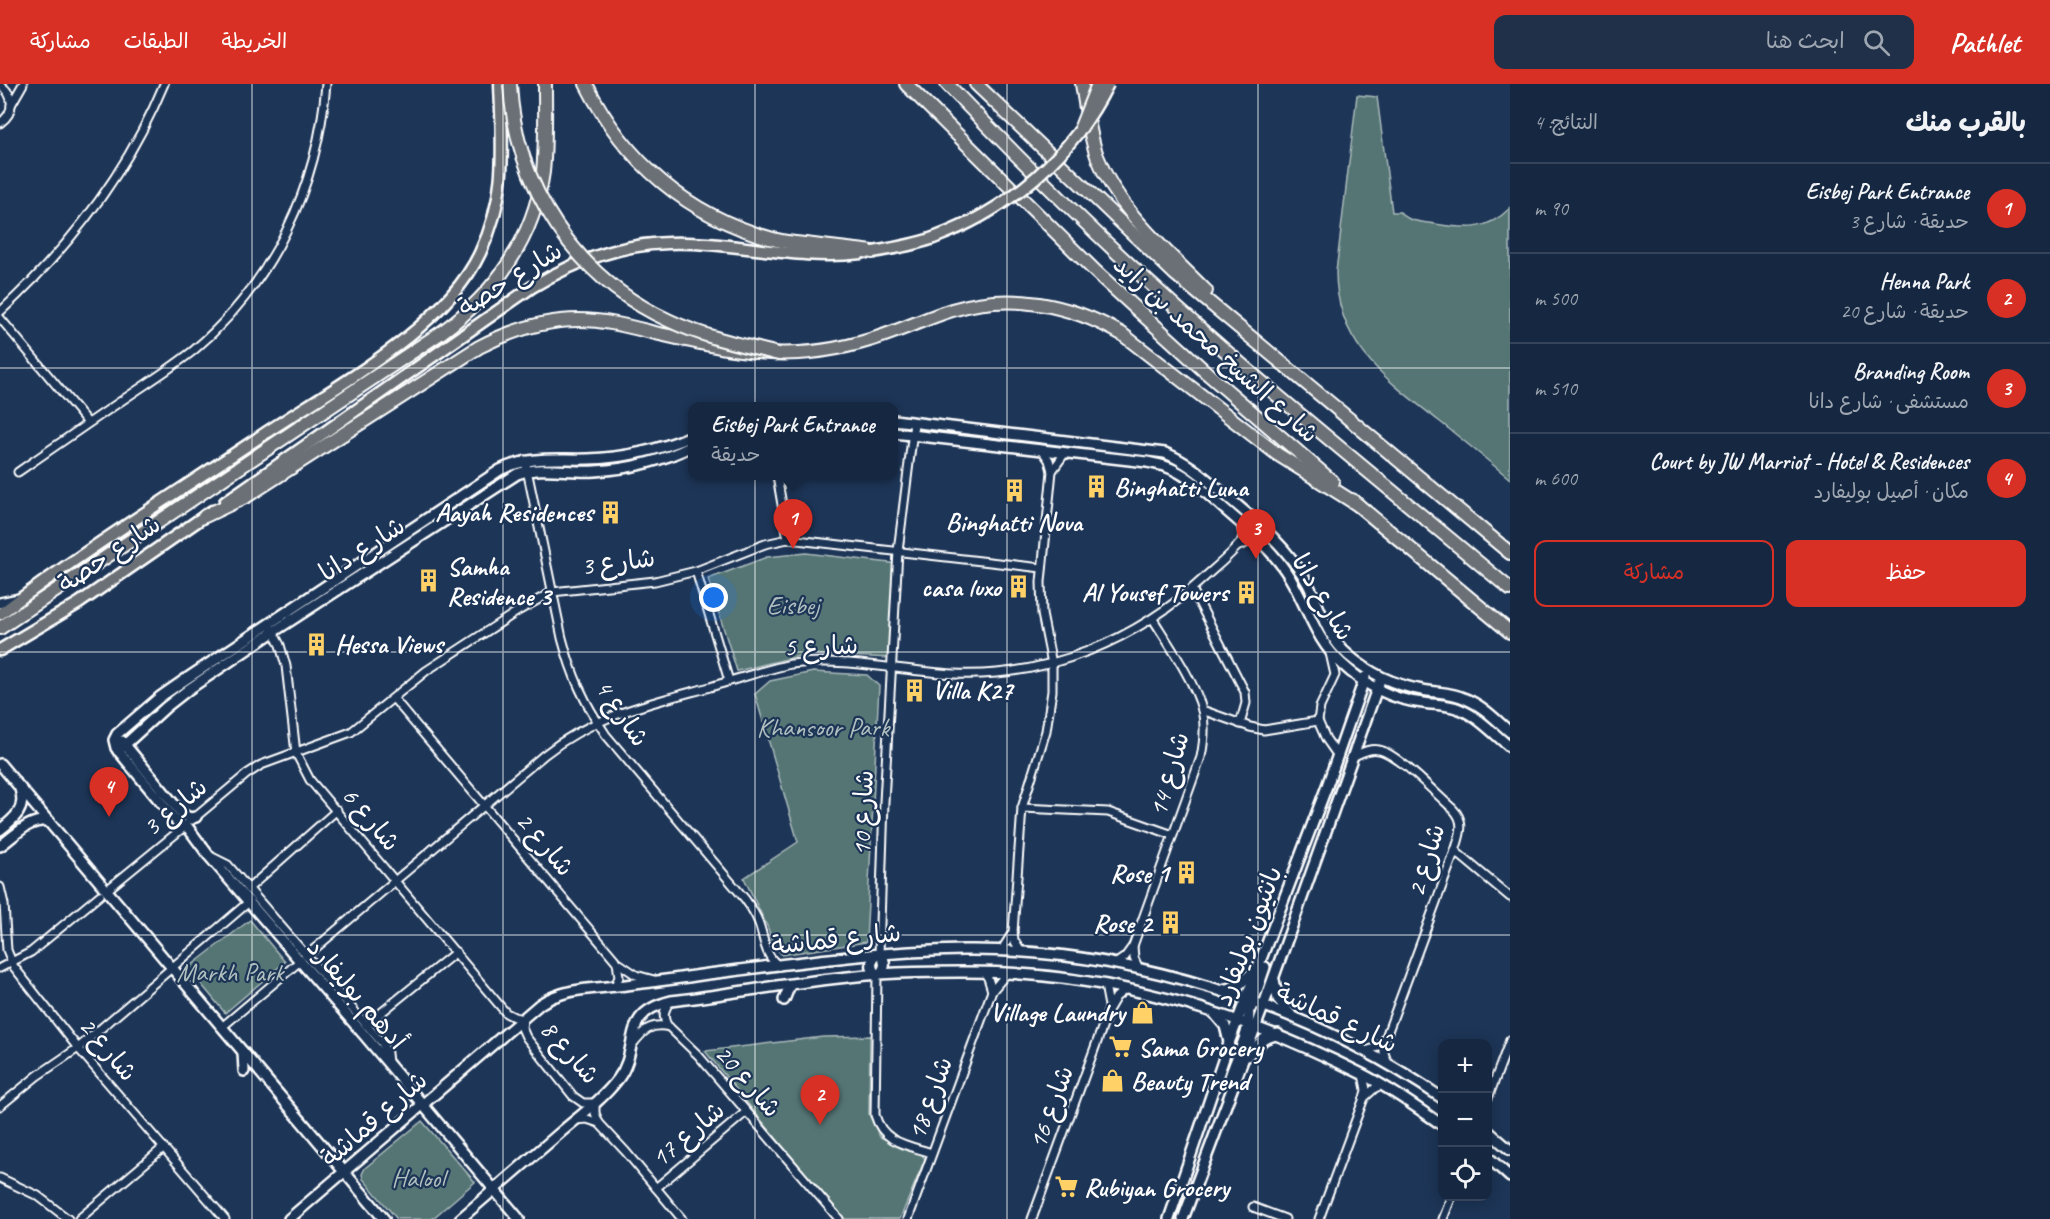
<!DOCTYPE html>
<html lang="ar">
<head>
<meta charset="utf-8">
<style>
  :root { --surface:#162841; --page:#1f3048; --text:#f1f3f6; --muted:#9ea6b1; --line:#35445a; --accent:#d93025 }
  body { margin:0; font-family:Caveat,"Playpen Sans Arabic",sans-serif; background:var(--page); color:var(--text); direction:rtl }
  .controls { position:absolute; right:18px; bottom:18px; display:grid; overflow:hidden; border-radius:12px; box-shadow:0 3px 15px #0003 }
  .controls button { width:54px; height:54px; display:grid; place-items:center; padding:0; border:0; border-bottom:2px solid var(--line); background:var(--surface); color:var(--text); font:30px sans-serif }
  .you { position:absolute; left:714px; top:514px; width:21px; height:21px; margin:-15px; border:4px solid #fff; border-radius:50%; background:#1a73e8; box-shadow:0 0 0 9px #1a73e833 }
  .badge { display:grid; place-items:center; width:39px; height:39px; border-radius:50%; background:var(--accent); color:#fff; font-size:20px; font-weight:700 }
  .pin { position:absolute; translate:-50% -50px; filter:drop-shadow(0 2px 3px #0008) }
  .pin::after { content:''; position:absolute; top:32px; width:21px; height:18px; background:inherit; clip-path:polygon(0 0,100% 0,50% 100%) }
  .popup { position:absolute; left:688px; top:318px; width:210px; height:78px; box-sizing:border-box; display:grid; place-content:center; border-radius:12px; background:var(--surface); filter:drop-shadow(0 2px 4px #0005); font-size:20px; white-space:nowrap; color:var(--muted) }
  .popup b { font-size:22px; color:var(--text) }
  .popup::after { content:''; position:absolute; left:50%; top:100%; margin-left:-12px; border:12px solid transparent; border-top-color:var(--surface) }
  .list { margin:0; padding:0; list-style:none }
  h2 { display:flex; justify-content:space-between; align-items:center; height:78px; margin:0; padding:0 24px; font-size:26px }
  h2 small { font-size:20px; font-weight:400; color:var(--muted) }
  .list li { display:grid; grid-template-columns:39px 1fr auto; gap:18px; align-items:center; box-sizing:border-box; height:90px; padding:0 24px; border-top:2px solid var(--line) }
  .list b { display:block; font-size:22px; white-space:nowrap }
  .list p { margin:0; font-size:20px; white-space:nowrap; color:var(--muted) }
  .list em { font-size:20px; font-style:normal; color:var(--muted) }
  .actions { display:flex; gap:12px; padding:18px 24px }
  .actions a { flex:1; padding:14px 0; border:2px solid var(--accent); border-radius:12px; text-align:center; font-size:21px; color:var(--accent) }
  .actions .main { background:var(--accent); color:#fff }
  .icon { flex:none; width:33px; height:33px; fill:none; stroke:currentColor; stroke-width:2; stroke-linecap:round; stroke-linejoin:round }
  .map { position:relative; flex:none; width:1510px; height:1135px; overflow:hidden; direction:ltr }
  header { display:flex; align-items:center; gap:36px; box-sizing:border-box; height:84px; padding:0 30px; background:var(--accent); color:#fff }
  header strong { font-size:28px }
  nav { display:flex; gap:33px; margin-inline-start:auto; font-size:21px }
  .search { width:420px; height:54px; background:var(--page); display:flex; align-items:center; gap:15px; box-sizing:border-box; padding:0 21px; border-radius:12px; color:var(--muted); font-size:22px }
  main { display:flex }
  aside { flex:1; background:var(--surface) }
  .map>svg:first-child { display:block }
  .green { fill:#557574; stroke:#aababa; stroke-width:1.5 }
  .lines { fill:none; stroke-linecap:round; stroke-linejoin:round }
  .street-casing { stroke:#fff; stroke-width:11 }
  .secondary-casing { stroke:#fff; stroke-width:14 }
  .primary-casing { stroke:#fff; stroke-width:15 }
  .highway-casing { stroke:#fff; stroke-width:16 }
  .street { stroke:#1d3557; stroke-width:7 }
  .secondary { stroke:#1d3557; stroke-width:9 }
  .primary { stroke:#6b7074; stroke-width:10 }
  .highway { stroke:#6b7074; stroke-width:12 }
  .primary-bridge-casing { stroke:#fff; stroke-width:15; stroke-linecap:butt }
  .highway-bridge-casing { stroke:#fff; stroke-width:16; stroke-linecap:butt }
  .primary-bridge { stroke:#6b7074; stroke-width:10 }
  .highway-bridge { stroke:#6b7074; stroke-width:12 }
  .grid { fill:none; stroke:#fff; stroke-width:1.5; stroke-opacity:0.55 }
  .labels { text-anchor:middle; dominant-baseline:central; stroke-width:4.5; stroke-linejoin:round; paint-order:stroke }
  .street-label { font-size:26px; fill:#fff; stroke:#1d3557 }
  .poi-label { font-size:26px; font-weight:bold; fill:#fff; stroke:#1d3557; text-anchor:start }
  .park-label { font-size:26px; fill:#b2c1c0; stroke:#1d3557 }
</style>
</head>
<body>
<header>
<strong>Pathlet</strong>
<div class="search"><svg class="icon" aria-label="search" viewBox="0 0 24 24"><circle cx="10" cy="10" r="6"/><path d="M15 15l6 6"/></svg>ابحث هنا</div>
<nav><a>الخريطة</a><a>الطبقات</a><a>مشاركة</a></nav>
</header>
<main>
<aside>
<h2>بالقرب منك<small>النتائج: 4</small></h2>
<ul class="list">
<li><span class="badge">1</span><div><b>Eisbej Park Entrance</b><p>حديقة · شارع 3</p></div><em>90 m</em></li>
<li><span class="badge">2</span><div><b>Henna Park</b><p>حديقة · شارع 20</p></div><em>500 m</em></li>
<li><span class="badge">3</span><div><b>Branding Room</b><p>مستشفى · شارع دانا</p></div><em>510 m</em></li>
<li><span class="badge">4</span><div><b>Court by JW Marriot - Hotel &amp; Residences</b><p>مكان · أصيل بوليفارد</p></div><em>600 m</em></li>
</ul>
<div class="actions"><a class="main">حفظ</a><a>مشاركة</a></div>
</aside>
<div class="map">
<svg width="1510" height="1135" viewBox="0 0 1510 1135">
  <rect width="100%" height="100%" fill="#1d3557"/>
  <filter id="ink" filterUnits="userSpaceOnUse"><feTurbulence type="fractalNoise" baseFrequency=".0167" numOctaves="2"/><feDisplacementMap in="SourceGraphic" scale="12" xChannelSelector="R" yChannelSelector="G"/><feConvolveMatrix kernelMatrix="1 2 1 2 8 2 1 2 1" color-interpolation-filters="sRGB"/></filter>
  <g filter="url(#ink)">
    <g class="green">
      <path d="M1357,11L1377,13L1392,128H1400C1410,139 1420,137 1435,140C1466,145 1486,148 1510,124V395C1486,375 1463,356 1439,337C1387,296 1336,261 1336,188Z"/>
      <polygon points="806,469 898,480 891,574 807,570 737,587 708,495 767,473"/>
      <polygon points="813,588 867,591 879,602 866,858 782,871 772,859 768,844 744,794 798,758 755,610 770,597"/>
      <polygon points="250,836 285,878 225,929 188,884"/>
      <polygon points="870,952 869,1030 880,1053 896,1061 920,1068 925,1075 900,1135 845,1135 784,1064 705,967 823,953"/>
      <polygon points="422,1037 475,1098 432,1135 397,1135 363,1095 362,1090 365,1084"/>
    </g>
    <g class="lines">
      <defs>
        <g id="street">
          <path d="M0,1C15,11 15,28 0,39"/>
          <polyline points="11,21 23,0"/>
          <path d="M0,228C69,164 128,87 164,0"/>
          <polyline points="0,234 88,339"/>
          <polyline points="1042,366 1049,376 1052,387"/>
          <path d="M525,376L562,554C572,592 584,618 606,651L745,815C750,822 755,829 758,837C765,854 763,870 779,882"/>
          <path d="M18,388C54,363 90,338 127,313C149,298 173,283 194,266C273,199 318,102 326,0"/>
          <polyline points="777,392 788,455"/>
          <polyline points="1239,462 1249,458 1262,458"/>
          <polyline points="696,487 729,597"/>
          <polyline points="1192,505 1245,608 1246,619 1240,640"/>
          <polyline points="271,544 280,561 286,582 296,669 310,696 506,929 514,933 523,935 522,944 526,953 573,1012 583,1019 595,1019 595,1029 599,1039 626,1068 682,1135"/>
          <polyline points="1330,569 1335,591 1320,623 1318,637 1326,655 1338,672"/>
          <polyline points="394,615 617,878 636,891 654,896"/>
          <polyline points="1202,626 1250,643 1264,646 1318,637"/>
          <path d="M1352,673C1361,669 1369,664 1379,666C1397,669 1438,712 1453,725C1466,738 1460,751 1455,767L1384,958V969L1388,980"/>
          <polyline points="1022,724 1108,728 1173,751"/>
          <polyline points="192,736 247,690 261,681 351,648 426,587 518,527 552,508 655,497 696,487 765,460 788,455 1042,484"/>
          <polyline points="1455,767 1510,813"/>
          <polyline points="210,772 228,781 382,959 387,969 388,979"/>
          <polyline points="0,803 4,820 7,866 14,883 78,964 225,1135"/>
          <polyline points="248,805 337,726"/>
          <polyline points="107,806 184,743"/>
          <polyline points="1133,862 1134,874 1139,885"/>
          <polyline points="1001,867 1013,848"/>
          <polyline points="1021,868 1014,856 1013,848 1022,724 1046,647 1052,607 1052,580 1042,530 1041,498 1052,387 1065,369"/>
          <polyline points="879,870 884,718 898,467 914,339"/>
          <path d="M306,872L544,671C594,631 651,619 710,603C737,595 764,586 791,580C846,573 899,587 954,590C1048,594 1137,556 1205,493C1217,482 1231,471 1241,458L1243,452L1241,440"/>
          <path d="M1115,880L1125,873L1133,862L1201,673C1204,658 1206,642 1202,626C1196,600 1168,559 1153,535"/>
          <polyline points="0,884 31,868 100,811"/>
          <polyline points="984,888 988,894 992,907"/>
          <path d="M877,891L875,1031C883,1059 907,1061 932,1069"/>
          <polyline points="1105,901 1109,922"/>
          <polyline points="615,902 619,893 617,878"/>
          <path d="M671,917C664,924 662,932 667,941L698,971L839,1135"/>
          <polyline points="366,941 456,868"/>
          <polyline points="222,943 300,877"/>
          <path d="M632,961C643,947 651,938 669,943"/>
          <polyline points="1365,967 1375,964 1384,958"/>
          <polyline points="1364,1014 1375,1004 1382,1001"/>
          <polyline points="1488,1014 1510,956"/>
          <polyline points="0,1022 37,992 78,964 250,817"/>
          <polyline points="575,1036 587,1035 599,1039"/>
          <polyline points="0,1094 38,1112 68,1135"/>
          <polyline points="656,1104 746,1028"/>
          <polyline points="1253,1123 1285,1135"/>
          <polyline points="79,1135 163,1064"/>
          <polyline points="908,1135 992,907 1007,889"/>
          <polyline points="1032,1135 1109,925 1116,913 1126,905"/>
          <polyline points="1319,1135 1364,1014 1366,1006 1363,990"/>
          <polyline points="1443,1135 1452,1112"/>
        </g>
        <g id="secondary">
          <path d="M894,336L1165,369C1188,378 1205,394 1224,410C1256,437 1288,463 1308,500C1321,525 1326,552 1348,571C1369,589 1394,601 1422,606C1437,609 1452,608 1466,615C1483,622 1496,636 1510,648"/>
          <path d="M894,349L1147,378C1156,380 1165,381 1174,386C1191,394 1206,409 1221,422C1246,444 1273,465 1290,494C1308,524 1316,557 1342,580C1364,601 1393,616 1423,619C1435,621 1447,620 1459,625C1478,632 1494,650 1510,663"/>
          <polyline points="0,519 19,515"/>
          <polyline points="122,657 182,730 190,734 196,733"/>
          <path d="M118,667L166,623L189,605L273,548L517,390C541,381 569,389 595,387C629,385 662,377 692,362"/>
          <polyline points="0,680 384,1135"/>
          <polyline points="186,741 209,772 365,952 519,1135"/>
          <path d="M182,744L116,664L114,656L117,650L160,613L183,597L500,386C531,371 556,376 588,375C624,374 659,366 692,352"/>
          <path d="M0,746C14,735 27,725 20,705"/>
          <path d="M0,762C15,752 29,734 49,737"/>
          <path d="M879,870C887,877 886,886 877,891C869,884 870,875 879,870Z"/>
          <polyline points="1274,896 1278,915 1291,931"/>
          <polyline points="1222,906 1238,902 1255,886"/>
          <polyline points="784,916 790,901"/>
          <polyline points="1251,924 1265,883"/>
          <polyline points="1214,929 1225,942 1229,958"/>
          <polyline points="243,968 244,987"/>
          <polyline points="1247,972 1264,955 1278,950"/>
          <path d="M1229,996C1236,971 1256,941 1246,916"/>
          <polyline points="1488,1047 1510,1066"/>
          <polyline points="1488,1073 1510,1093"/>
          <path d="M289,1135L540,920C566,903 596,905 626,901C651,898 676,895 701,891C788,880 875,867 963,866C1128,864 1307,921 1442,1014"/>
          <path d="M460,1135C494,1106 527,1077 561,1048C581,1031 603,1015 618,995C642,963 618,930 671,917C746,908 821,893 897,889C933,888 970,887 1006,889C1130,895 1251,934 1362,990C1390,1004 1416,1023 1442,1041"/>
          <polyline points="1169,1135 1229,959 1327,702 1365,593"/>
          <polyline points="1183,1135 1263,923 1379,599"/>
        </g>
        <g id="primary">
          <path d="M225,418L532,203C575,177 619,160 669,159C734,157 796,177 861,169"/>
          <path d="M0,530C86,465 178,408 267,348C335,303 445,244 480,169C508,111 502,62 500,0"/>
          <polyline points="0,566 79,519 212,427"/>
        </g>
        <g id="highway">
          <path d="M586,0C625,78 688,132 773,155C783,158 795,159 805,160C828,163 850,165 873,168"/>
          <polyline points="906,0 1096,188 1208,290 1333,398"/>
          <path d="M947,0C1021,77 1098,153 1177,224C1285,321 1399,412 1510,505"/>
          <polyline points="976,0 1175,190 1510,469"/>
          <path d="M1082,0C1086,24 1089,49 1097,72C1118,127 1166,166 1206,207"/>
          <polyline points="1352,416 1510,548"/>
          <path d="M205,432L247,412L479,263C510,247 544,236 579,236C604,236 627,242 651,248C700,259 748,272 799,269C832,267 865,259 896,247C915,240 933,232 952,226C1010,208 1070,220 1122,250L1277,370L1358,421"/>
          <path d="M0,544L442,248C495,209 534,155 543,88C546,59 545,29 545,0"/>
        </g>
      </defs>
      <use href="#street" class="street-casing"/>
      <use href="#secondary" class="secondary-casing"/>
      <use href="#primary" class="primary-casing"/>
      <use href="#highway" class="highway-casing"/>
      <use href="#street" class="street"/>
      <use href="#secondary" class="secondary"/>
      <use href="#primary" class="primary"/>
      <use href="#highway" class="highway"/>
      <defs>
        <path id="primary-bridge" d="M873,168C894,164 916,161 936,153C1009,126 1073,71 1108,0"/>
        <g id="highway-bridge">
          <path d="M510,0C515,102 576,195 670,237C704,253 742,261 779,270"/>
          <polyline points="1081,43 1098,0"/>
        </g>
      </defs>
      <use href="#primary-bridge" class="primary-bridge-casing"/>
      <use href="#highway-bridge" class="highway-bridge-casing"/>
      <use href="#primary-bridge" class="primary-bridge"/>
      <use href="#highway-bridge" class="highway-bridge"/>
    </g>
  </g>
  <path class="grid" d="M252,0V1135M503,0V1135M755,0V1135M1007,0V1135M1258,0V1135M0,284H1510M0,568H1510M0,851H1510"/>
  <defs>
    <symbol id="building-bare" viewBox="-9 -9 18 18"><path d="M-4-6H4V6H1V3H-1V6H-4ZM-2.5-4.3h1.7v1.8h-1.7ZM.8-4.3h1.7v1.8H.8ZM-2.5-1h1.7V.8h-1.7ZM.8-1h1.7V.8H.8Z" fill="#ffd166" stroke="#1d3557" stroke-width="2.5" paint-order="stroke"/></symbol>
    <symbol id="shop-bare" viewBox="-9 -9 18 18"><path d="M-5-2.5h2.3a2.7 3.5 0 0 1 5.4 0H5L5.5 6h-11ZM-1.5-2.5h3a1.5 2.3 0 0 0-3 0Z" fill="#ffd166" stroke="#1d3557" stroke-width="2.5" paint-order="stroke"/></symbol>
    <symbol id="supermarket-bare" viewBox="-9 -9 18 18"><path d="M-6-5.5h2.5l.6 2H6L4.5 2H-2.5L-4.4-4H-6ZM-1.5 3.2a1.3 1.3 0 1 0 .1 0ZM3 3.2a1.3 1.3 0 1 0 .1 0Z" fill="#ffd166" stroke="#1d3557" stroke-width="2.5" paint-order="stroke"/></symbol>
  </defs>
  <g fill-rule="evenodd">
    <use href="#building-bare" x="1080" y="386" width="33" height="33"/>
    <use href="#building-bare" x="998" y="390" width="33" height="33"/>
    <use href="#building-bare" x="594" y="412" width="33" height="33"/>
    <use href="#building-bare" x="412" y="480" width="33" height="33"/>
    <use href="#building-bare" x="1002" y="486" width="33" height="33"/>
    <use href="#building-bare" x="1230" y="492" width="33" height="33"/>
    <use href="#building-bare" x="300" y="544" width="33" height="33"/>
    <use href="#building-bare" x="898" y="590" width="33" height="33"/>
    <use href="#building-bare" x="1170" y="772" width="33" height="33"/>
    <use href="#building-bare" x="1154" y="822" width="33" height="33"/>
    <use href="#shop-bare" x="1126" y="912" width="33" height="33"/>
    <use href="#supermarket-bare" x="1104" y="946" width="33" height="33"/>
    <use href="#shop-bare" x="1096" y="980" width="33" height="33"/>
    <use href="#supermarket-bare" x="1050" y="1086" width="33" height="33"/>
  </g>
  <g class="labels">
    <g class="street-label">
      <text transform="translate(510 195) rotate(-32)">شارع حصة</text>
      <text transform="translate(1216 265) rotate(42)">شارع الشيخ محمد بن زايد</text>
      <text transform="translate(362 465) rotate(-33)">شارع دانا</text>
      <text transform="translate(109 470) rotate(-34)">شارع حصة</text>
      <text transform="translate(618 478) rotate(-7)">شارع 3</text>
      <text transform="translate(1323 513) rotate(59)">شارع دانا</text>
      <text transform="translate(821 562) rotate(-2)">شارع 5</text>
      <text transform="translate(622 629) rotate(56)">شارع 4</text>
      <text transform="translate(1169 690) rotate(-74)">شارع 14</text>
      <text transform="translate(175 723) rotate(-40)">شارع 3</text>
      <text transform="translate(863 729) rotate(-88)">شارع 10</text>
      <text transform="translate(371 735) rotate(50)">شارع 6</text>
      <text transform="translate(545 760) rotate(50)">شارع 2</text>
      <text transform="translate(1426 776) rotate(-73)">شارع 2</text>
      <text transform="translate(1248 852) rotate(-69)">بانثيون بوليفارد</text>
      <text transform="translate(836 855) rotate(-6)">شارع قماشة</text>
      <text transform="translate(357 910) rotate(49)">أدهم بوليفارد</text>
      <text transform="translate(1337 934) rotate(25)">شارع قماشة</text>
      <text transform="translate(108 965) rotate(50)">شارع 2</text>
      <text transform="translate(570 968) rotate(49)">شارع 8</text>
      <text transform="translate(748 997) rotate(49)">شارع 20</text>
      <text transform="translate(930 1014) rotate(-70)">شارع 18</text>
      <text transform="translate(1051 1023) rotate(-70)">شارع 16</text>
      <text transform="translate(374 1035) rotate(-41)">شارع قماشة</text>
      <text transform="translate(688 1050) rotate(-40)">شارع 17</text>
    </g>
    <g class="poi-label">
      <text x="1114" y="403">Binghatti Luna</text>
      <text x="593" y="428" text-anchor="end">Aayah Residences</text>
      <text x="1014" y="438" text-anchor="middle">Binghatti Nova</text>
      <text x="447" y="482">Samha<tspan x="447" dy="30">Residence 3</tspan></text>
      <text x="1001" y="503" text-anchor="end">casa luxo</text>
      <text x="1228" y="508" text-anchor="end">Al Yousef Towers</text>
      <text x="335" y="560">Hessa Views</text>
      <text x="932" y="606">Villa K27</text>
      <text x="1169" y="789" text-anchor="end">Rose 1</text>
      <text x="1152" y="839" text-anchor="end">Rose 2</text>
      <text x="1125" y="928" text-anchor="end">Village Laundry</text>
      <text x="1138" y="963">Sama Grocery</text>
      <text x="1131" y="997">Beauty Trend</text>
      <text x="1084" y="1103">Rubiyan Grocery</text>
    </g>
    <g class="park-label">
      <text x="793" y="521">Eisbej</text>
      <text x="823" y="643">Khansoor Park</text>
      <text x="230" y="888">Markh Park</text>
      <text x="418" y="1094">Halool</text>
    </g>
  </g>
</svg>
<div class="controls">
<button>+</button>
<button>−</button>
<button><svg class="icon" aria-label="locate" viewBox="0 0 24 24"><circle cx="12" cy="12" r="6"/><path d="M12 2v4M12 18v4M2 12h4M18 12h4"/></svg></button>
</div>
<div class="you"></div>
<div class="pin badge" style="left:793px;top:465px">1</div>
<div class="popup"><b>Eisbej Park Entrance</b>حديقة</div>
<div class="pin badge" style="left:820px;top:1041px">2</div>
<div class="pin badge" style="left:1256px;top:475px">3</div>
<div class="pin badge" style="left:109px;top:733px">4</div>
</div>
</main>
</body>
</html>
